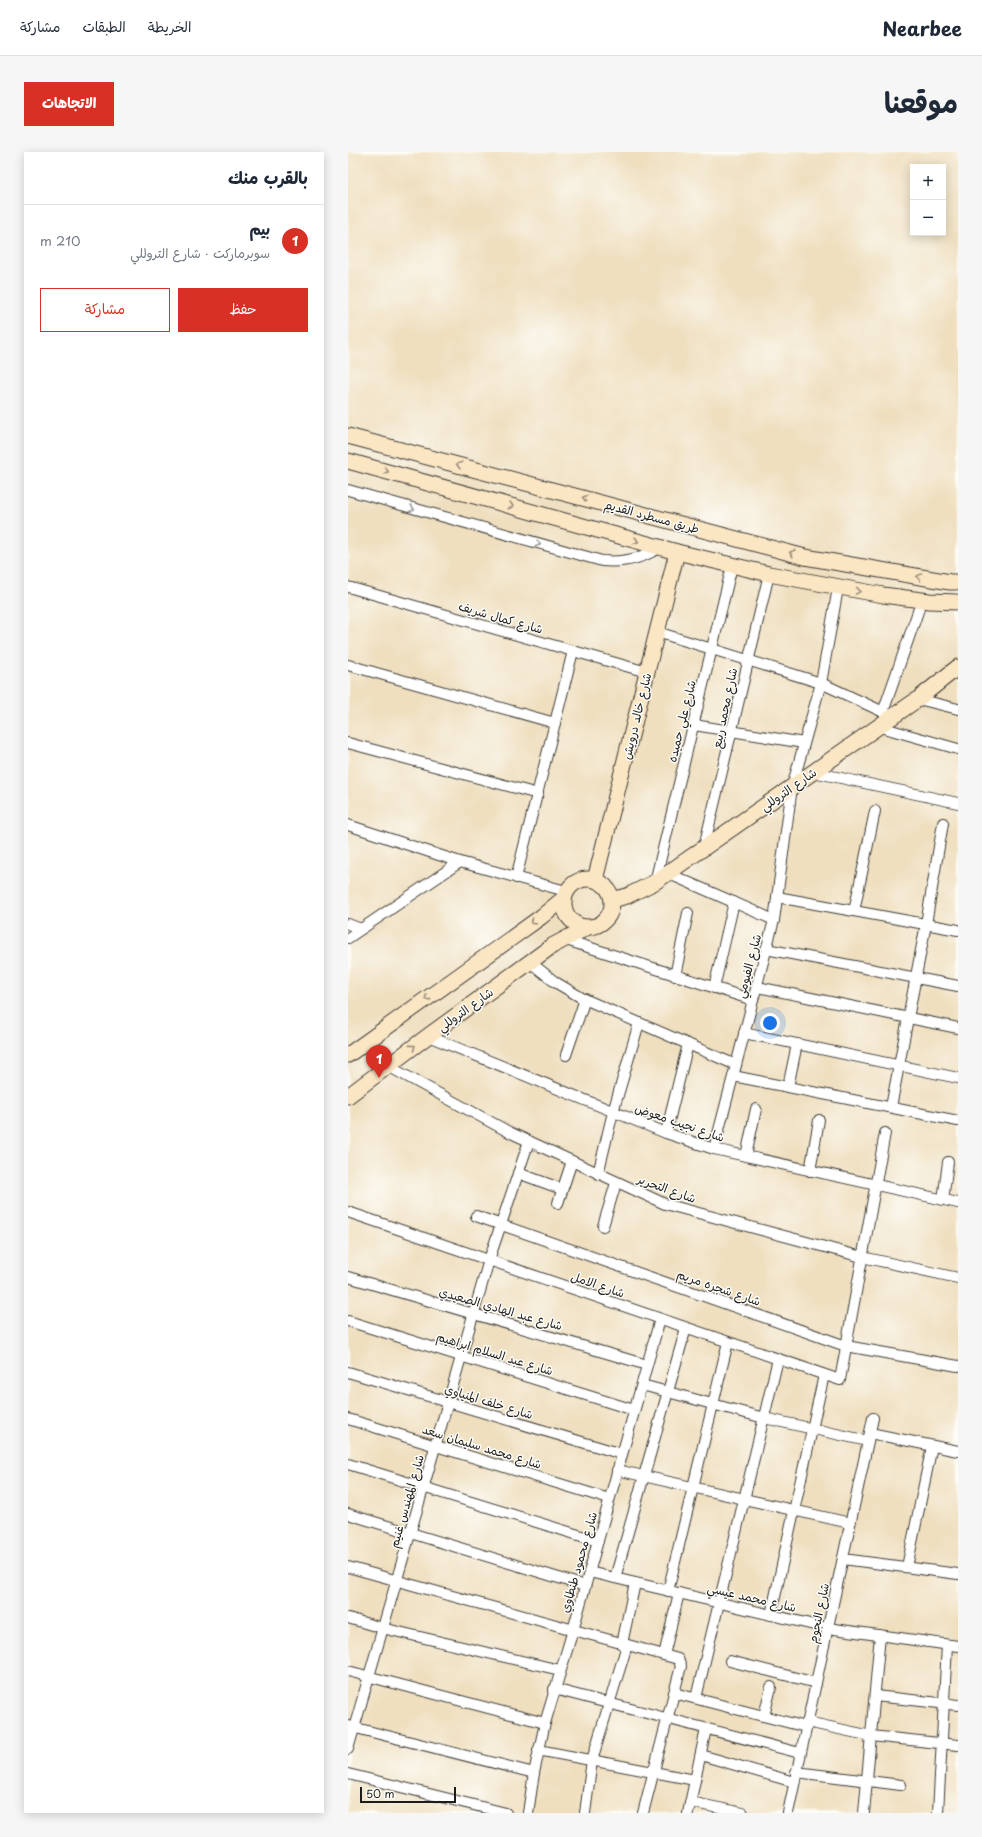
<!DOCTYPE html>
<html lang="ar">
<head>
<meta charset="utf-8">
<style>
  :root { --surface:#fff; --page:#f6f6f7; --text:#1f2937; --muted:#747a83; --line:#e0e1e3; --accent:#d93025 }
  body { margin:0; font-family:"Playpen Sans","Playpen Sans Arabic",sans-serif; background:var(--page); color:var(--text); direction:rtl }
  .controls { position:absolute; right:12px; top:12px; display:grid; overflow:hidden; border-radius:0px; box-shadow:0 2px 10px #0003 }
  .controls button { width:36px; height:36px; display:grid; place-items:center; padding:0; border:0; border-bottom:1px solid var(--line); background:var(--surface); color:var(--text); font:20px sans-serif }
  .scale { position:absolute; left:12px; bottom:10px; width:96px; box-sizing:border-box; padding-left:4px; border:2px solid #1c1c1c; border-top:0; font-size:11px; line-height:14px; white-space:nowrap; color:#1c1c1c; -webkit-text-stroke:3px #fdfcf7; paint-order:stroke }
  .you { position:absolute; left:422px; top:871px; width:14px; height:14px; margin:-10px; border:3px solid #fff; border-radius:50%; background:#1a73e8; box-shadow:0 0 0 6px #1a73e833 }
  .badge { display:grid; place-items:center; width:26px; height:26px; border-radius:50%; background:var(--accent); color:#fff; font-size:13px; font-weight:700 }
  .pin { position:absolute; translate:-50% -33px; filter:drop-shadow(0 1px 2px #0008) }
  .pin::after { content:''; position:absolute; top:21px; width:14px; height:12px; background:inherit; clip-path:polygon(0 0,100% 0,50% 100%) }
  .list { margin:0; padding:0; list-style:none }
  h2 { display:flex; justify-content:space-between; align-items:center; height:52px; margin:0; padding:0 16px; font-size:17px }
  h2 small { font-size:13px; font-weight:400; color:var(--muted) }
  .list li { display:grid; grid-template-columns:26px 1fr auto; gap:12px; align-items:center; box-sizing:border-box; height:72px; padding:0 16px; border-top:1px solid var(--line) }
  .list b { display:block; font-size:15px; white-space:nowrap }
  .list p { margin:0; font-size:13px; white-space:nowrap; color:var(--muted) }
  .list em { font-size:13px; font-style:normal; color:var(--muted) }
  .actions { display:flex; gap:8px; padding:12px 16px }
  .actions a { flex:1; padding:9px 0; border:1px solid var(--accent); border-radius:0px; text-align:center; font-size:14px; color:var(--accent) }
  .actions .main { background:var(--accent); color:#fff }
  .map { position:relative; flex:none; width:610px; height:1661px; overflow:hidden; direction:ltr; border-radius:0px }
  header { display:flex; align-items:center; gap:24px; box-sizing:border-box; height:56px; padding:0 20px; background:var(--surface); border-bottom:1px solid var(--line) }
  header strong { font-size:19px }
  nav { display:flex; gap:22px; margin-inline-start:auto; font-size:14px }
  .intro { display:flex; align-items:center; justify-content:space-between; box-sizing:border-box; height:96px; padding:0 24px }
  h1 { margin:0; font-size:28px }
  .button { padding:10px 18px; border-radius:0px; background:var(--accent); color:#fff; font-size:14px; font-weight:700 }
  main { display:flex; gap:24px; padding:0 24px }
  aside { flex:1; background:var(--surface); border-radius:0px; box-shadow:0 2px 10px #0003 }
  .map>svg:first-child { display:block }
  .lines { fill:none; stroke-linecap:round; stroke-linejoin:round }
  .street-casing { stroke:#3c3934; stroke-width:12 }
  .secondary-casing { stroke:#3c3934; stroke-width:17 }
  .street { stroke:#fff; stroke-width:10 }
  .secondary { stroke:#fbe6c4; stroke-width:15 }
  .oneway { stroke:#978b78 }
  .oneway2 { stroke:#999 }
  .labels { text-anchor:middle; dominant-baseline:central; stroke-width:3; stroke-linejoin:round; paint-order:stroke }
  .street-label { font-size:12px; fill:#1c1c1c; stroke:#fdfcf7 }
</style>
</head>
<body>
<header>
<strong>Nearbee</strong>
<nav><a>الخريطة</a><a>الطبقات</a><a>مشاركة</a></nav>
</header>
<div class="intro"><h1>موقعنا</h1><a class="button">الاتجاهات</a></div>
<main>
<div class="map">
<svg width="610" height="1661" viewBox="0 0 610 1661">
  <rect width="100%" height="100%" fill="#fdfcf7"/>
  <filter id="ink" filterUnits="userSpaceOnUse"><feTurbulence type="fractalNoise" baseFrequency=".025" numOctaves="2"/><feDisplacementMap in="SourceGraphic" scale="8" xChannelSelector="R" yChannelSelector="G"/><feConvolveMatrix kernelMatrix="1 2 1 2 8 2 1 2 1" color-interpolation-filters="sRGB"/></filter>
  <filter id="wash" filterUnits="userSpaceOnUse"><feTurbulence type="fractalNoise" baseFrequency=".012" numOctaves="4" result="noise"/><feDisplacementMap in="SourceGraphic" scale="16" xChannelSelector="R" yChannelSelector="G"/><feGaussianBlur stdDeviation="0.9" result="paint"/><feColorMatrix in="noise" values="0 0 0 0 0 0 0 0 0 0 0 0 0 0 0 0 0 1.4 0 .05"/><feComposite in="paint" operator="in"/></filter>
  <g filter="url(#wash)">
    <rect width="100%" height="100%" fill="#efdfbf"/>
  </g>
  <g filter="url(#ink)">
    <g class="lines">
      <defs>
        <g id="street">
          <path d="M0,338L254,409C276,411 294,407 312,395"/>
          <polyline points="0,435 299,520"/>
          <polyline points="309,480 473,531 544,564"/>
          <polyline points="0,513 207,571"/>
          <polyline points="570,547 610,557"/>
          <polyline points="535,560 574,448"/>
          <polyline points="346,573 456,591"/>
          <polyline points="529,574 610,597"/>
          <polyline points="0,591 190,642"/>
          <polyline points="465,620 610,651"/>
          <polyline points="0,673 112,710 218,739"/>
          <polyline points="356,695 421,422"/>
          <polyline points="319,721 426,768"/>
          <polyline points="168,726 225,499"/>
          <polyline points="307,730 384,414"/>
          <polyline points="429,745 610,778"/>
          <polyline points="506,759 527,659"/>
          <polyline points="0,772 13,777"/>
          <polyline points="0,786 112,710"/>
          <polyline points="215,787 405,848"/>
          <polyline points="418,797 610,834"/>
          <polyline points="182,810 207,830 234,846 388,913"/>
          <polyline points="327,824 340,761"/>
          <polyline points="409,835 610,876"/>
          <polyline points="366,836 386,750"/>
          <polyline points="396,881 610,926"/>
          <polyline points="80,884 318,981 366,997 610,1051"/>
          <polyline points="218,903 237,847"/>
          <polyline points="40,914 161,980 317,1052 514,1105 610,1126"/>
          <polyline points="385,924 610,969"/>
          <polyline points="440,935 449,892"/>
          <polyline points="543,955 578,772 595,671"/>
          <polyline points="318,981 340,892"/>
          <polyline points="366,997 426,768 444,635 473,531 490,436"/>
          <polyline points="398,1004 408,957"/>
          <polyline points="462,1019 471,968"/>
          <polyline points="170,1021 214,1037"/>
          <polyline points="250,1022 265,960 291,871"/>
          <polyline points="595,1048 600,1010"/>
          <polyline points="210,1051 224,1009"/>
          <polyline points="0,1060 492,1228 537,981"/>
          <polyline points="128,1064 498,1194 610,1214"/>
          <polyline points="255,1074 268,1031"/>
          <polyline points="0,1125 299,1213"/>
          <polyline points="0,1169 286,1258"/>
          <polyline points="0,1220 274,1302"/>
          <polyline points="294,1233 416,1266 520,1289"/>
          <polyline points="0,1267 261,1347"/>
          <polyline points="522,1281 610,1299"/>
          <polyline points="0,1312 250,1389"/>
          <polyline points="269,1318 502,1371"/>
          <polyline points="0,1362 237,1434"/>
          <polyline points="495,1407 610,1422"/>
          <polyline points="0,1415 330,1507 333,1514 295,1661"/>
          <polyline points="559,1415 584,1294"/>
          <polyline points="241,1420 479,1476 610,1494"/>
          <polyline points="267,1426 338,1176"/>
          <polyline points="320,1439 380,1190"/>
          <polyline points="423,1463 476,1223"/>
          <polyline points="0,1466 34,1476 212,1518"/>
          <polyline points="274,1492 287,1431"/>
          <polyline points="316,1503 331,1441"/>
          <polyline points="382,1509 468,1531"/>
          <polyline points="0,1519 197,1571"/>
          <polyline points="206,1537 452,1601"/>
          <polyline points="326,1541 458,1575"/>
          <polyline points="527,1544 610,1553"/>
          <polyline points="348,1546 430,1207"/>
          <polyline points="416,1564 423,1535"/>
          <polyline points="459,1570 523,1584 610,1593"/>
          <polyline points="0,1574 186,1621"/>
          <polyline points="0,1597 141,1108 181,989"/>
          <polyline points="190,1598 347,1628"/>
          <polyline points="353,1603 446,1630"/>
          <polyline points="448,1620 553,1633"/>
          <polyline points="0,1622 158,1661"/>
          <polyline points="342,1650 395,1661"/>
          <polyline points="180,1661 186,1621 197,1571 225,1478 312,1167"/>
          <polyline points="237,1661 244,1608 279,1493"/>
          <polyline points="340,1661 358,1577"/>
          <polyline points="440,1661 525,1266"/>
          <polyline points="516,1661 532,1483"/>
          <polyline points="590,1661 599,1493"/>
        </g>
        <g id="secondary">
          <polyline points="0,284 457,405 602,430 610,430"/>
          <polyline points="0,309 329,400 421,422 535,443 581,449 610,450"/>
          <circle cx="240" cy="751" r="24"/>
          <polyline points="247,728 329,400"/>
          <polyline points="264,748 279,744 307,730 570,547 610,515"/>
          <polyline points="0,903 193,765 216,746"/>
          <polyline points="0,944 80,884 204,794 238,776"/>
        </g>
      </defs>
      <use href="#street" class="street-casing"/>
      <use href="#secondary" class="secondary-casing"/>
      <use href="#street" class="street"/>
      <use href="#secondary" class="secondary"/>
    </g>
    <defs><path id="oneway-chevron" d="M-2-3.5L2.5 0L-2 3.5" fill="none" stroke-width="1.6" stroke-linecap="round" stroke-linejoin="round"/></defs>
    <g class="oneway">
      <use href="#oneway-chevron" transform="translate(111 313) rotate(-165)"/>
      <use href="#oneway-chevron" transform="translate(38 319) rotate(16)"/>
      <use href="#oneway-chevron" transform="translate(237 346) rotate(-165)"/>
      <use href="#oneway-chevron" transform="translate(163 354) rotate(16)"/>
      <use href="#oneway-chevron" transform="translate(288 389) rotate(16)"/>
      <use href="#oneway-chevron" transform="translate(444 401) rotate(-165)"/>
      <use href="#oneway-chevron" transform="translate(571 425) rotate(-170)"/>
      <use href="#oneway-chevron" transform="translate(510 439) rotate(9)"/>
      <use href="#oneway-chevron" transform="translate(185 770) rotate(146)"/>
      <use href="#oneway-chevron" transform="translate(79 846) rotate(144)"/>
      <use href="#oneway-chevron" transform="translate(65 895) rotate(-37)"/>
    </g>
    <g class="oneway2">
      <use href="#oneway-chevron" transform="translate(64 357) rotate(16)"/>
      <use href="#oneway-chevron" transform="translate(190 392) rotate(16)"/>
    </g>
  </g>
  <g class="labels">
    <g class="street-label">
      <text transform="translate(304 364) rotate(15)">طريق مسطرد القديم</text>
      <text transform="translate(153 465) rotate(16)">شارع كمال شريف</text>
      <text transform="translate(376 556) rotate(-78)">شارع محمد ربيع</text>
      <text transform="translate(288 564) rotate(-76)">شارع خالد درويش</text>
      <text transform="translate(333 569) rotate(-76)">شارع علي حميده</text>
      <text transform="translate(440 637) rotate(-35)">شارع التروللي</text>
      <text transform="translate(400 814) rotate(-75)">شارع الفيومي</text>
      <text transform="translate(117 857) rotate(-36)">شارع التروللي</text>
      <text transform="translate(332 970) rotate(19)">شارع نجيب معوض</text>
      <text transform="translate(319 1036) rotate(20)">شارع التحرير</text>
      <text transform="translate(250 1132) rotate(19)">شارع الامل</text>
      <text transform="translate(371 1135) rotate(19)">شارع شجره مريم</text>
      <text transform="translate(153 1156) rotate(16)">شارع عبد الهادي الصعيدي</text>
      <text transform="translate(147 1201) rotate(17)">شارع عبد السلام ابراهيم</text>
      <text transform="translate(141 1249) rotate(17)">شارع خلف المنياوي</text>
      <text transform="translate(134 1294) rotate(17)">شارع محمد سليمان سعد</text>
      <text transform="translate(58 1349) rotate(-74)">شارع المهندس غنيم</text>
      <text transform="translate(230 1410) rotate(-74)">شارع محمود طنطاوي</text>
      <text transform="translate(404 1445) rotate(13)">شارع محمد عيسي</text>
      <text transform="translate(470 1461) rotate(-78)">شارع النجوم</text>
    </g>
  </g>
</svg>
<div class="controls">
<button>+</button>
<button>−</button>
</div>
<div class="scale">50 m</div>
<div class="you"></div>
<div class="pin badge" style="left:31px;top:926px">1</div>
</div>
<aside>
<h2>بالقرب منك<small></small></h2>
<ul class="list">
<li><span class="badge">1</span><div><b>بيم</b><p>سوبرماركت · شارع التروللي</p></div><em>210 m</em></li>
</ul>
<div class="actions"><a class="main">حفظ</a><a>مشاركة</a></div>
</aside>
</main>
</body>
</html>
